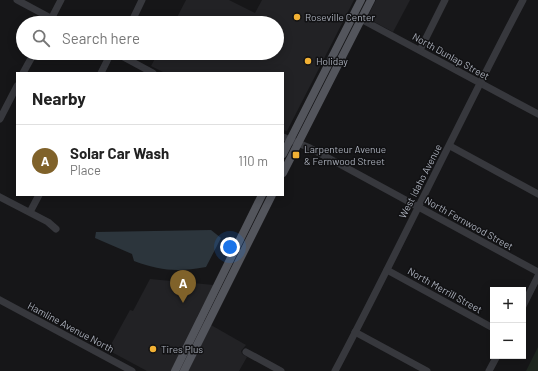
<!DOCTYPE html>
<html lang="en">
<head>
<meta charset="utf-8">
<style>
  :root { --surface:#fff; --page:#f2f2f2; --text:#222; --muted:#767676; --line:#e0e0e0; --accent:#80622a }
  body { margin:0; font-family:Barlow,sans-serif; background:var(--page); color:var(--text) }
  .controls { position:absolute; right:12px; bottom:12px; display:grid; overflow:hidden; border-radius:0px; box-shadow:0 2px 10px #0003 }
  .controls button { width:36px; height:36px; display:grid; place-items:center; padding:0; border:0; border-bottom:1px solid var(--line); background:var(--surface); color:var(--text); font:20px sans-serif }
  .you { position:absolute; left:230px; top:247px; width:14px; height:14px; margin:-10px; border:3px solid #fff; border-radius:50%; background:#1a73e8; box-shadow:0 0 0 6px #1a73e833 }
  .badge { display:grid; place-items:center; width:26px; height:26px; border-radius:50%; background:var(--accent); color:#fff; font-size:13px; font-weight:700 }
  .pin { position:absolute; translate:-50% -33px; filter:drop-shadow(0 1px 2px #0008) }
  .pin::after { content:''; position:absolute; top:21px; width:14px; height:12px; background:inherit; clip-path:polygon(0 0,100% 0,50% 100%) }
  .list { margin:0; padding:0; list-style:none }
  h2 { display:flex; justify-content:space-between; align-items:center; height:52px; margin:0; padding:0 16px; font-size:17px }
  h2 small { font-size:13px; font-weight:400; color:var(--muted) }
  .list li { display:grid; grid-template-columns:26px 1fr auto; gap:12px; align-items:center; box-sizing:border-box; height:72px; padding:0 16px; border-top:1px solid var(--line) }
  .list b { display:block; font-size:15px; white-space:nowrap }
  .list p { margin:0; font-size:13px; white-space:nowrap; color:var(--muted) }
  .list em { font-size:13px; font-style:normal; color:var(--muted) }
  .icon { flex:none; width:22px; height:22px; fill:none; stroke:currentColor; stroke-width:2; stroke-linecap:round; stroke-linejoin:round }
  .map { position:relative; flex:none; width:538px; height:371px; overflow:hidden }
  .search { position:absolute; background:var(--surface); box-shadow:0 2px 10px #0003; left:16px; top:16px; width:268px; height:44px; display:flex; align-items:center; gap:10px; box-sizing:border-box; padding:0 14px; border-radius:22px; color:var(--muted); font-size:15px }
  .panel { position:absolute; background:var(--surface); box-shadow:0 2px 10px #0003; left:16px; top:72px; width:268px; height:124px; border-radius:0px }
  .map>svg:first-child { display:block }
  .built { fill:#222225 }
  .green { fill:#1e261f }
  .water { fill:#2c353c }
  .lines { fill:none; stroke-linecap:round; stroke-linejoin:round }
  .minor { stroke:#37383d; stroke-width:7 }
  .major { stroke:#53555c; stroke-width:8 }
  .poi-dot { fill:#f2b134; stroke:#111113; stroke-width:1.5 }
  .labels { text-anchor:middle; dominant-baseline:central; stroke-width:3; stroke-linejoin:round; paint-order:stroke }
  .poi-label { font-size:10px; fill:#a8adb8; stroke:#111113; text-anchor:start }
  .street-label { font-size:10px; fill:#a8adb8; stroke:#111113 }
</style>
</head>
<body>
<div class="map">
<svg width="538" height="371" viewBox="0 0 538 371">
  <rect width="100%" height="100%" fill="#161618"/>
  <g class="built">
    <polygon points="186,0 229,0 255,13 262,0 354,0 287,131 283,130 283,73 165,73 151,66 158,53 277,53 277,23 174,23"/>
    <polygon points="376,0 410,0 393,32 367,18"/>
    <polygon points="150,279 214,285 197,317 246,345 241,351 242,354 247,357 239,371 147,371 108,350 130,310 133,311"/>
  </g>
  <polygon class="green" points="538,347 538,371 526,371"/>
  <path class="water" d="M211,230L221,238L206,267C178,272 161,271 134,261L132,254L95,238L96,232Z"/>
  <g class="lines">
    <g class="minor">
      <polyline points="17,0 60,23"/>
      <polyline points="357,17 538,114"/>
      <polyline points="49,23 61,0"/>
      <polyline points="131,23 142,0"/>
      <polyline points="420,50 445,0"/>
      <polyline points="116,53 153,73"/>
      <polyline points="23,73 34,53"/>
      <polyline points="101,73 111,53"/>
      <polyline points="0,119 17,86"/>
      <polyline points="283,137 310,148 538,272"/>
      <polyline points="450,146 538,194"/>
      <polyline points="0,197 48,222 56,229"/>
      <polyline points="30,212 39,195"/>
      <polyline points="387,270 493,328"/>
      <polyline points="0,300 132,371"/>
      <polyline points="523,306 538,276"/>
      <polyline points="355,332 427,371"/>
      <polyline points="246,352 281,371"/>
      <path d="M335,371C400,248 458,123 523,0"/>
      <polyline points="489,371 497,356"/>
    </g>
    <g class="major">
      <polyline points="283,154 361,0"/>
      <polyline points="283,173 371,0"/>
      <polyline points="175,371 262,195"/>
      <polyline points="184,371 272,195"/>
    </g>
  </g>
  <g class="poi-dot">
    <circle cx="297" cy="17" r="4"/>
    <circle cx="308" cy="61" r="4"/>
    <rect x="292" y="151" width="8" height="8" rx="2"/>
    <circle cx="153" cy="349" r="4"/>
  </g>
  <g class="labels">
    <g class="poi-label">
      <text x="305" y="17">Roseville Center</text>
      <text x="316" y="61">Holiday</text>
      <text x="304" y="149">Larpenteur Avenue<tspan x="304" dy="12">&amp; Fernwood Street</tspan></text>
      <text x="161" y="349">Tires Plus</text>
    </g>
    <g class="street-label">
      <text transform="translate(451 56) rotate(29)">North Dunlap Street</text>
      <text transform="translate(420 181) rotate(-63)">West Idaho Avenue</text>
      <text transform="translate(469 223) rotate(29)">North Fernwood Street</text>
      <text transform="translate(445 290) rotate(29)">North Merrill Street</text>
      <text transform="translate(71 327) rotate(28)">Hamline Avenue North</text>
    </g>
  </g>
</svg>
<div class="controls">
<button>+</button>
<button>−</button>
</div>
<div class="you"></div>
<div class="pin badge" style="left:183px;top:303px">A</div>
<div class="search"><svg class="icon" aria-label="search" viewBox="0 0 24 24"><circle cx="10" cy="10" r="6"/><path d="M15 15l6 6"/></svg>Search here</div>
<section class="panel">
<h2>Nearby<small></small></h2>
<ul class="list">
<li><span class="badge">A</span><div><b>Solar Car Wash</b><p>Place</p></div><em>110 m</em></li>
</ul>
</section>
</div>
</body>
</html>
